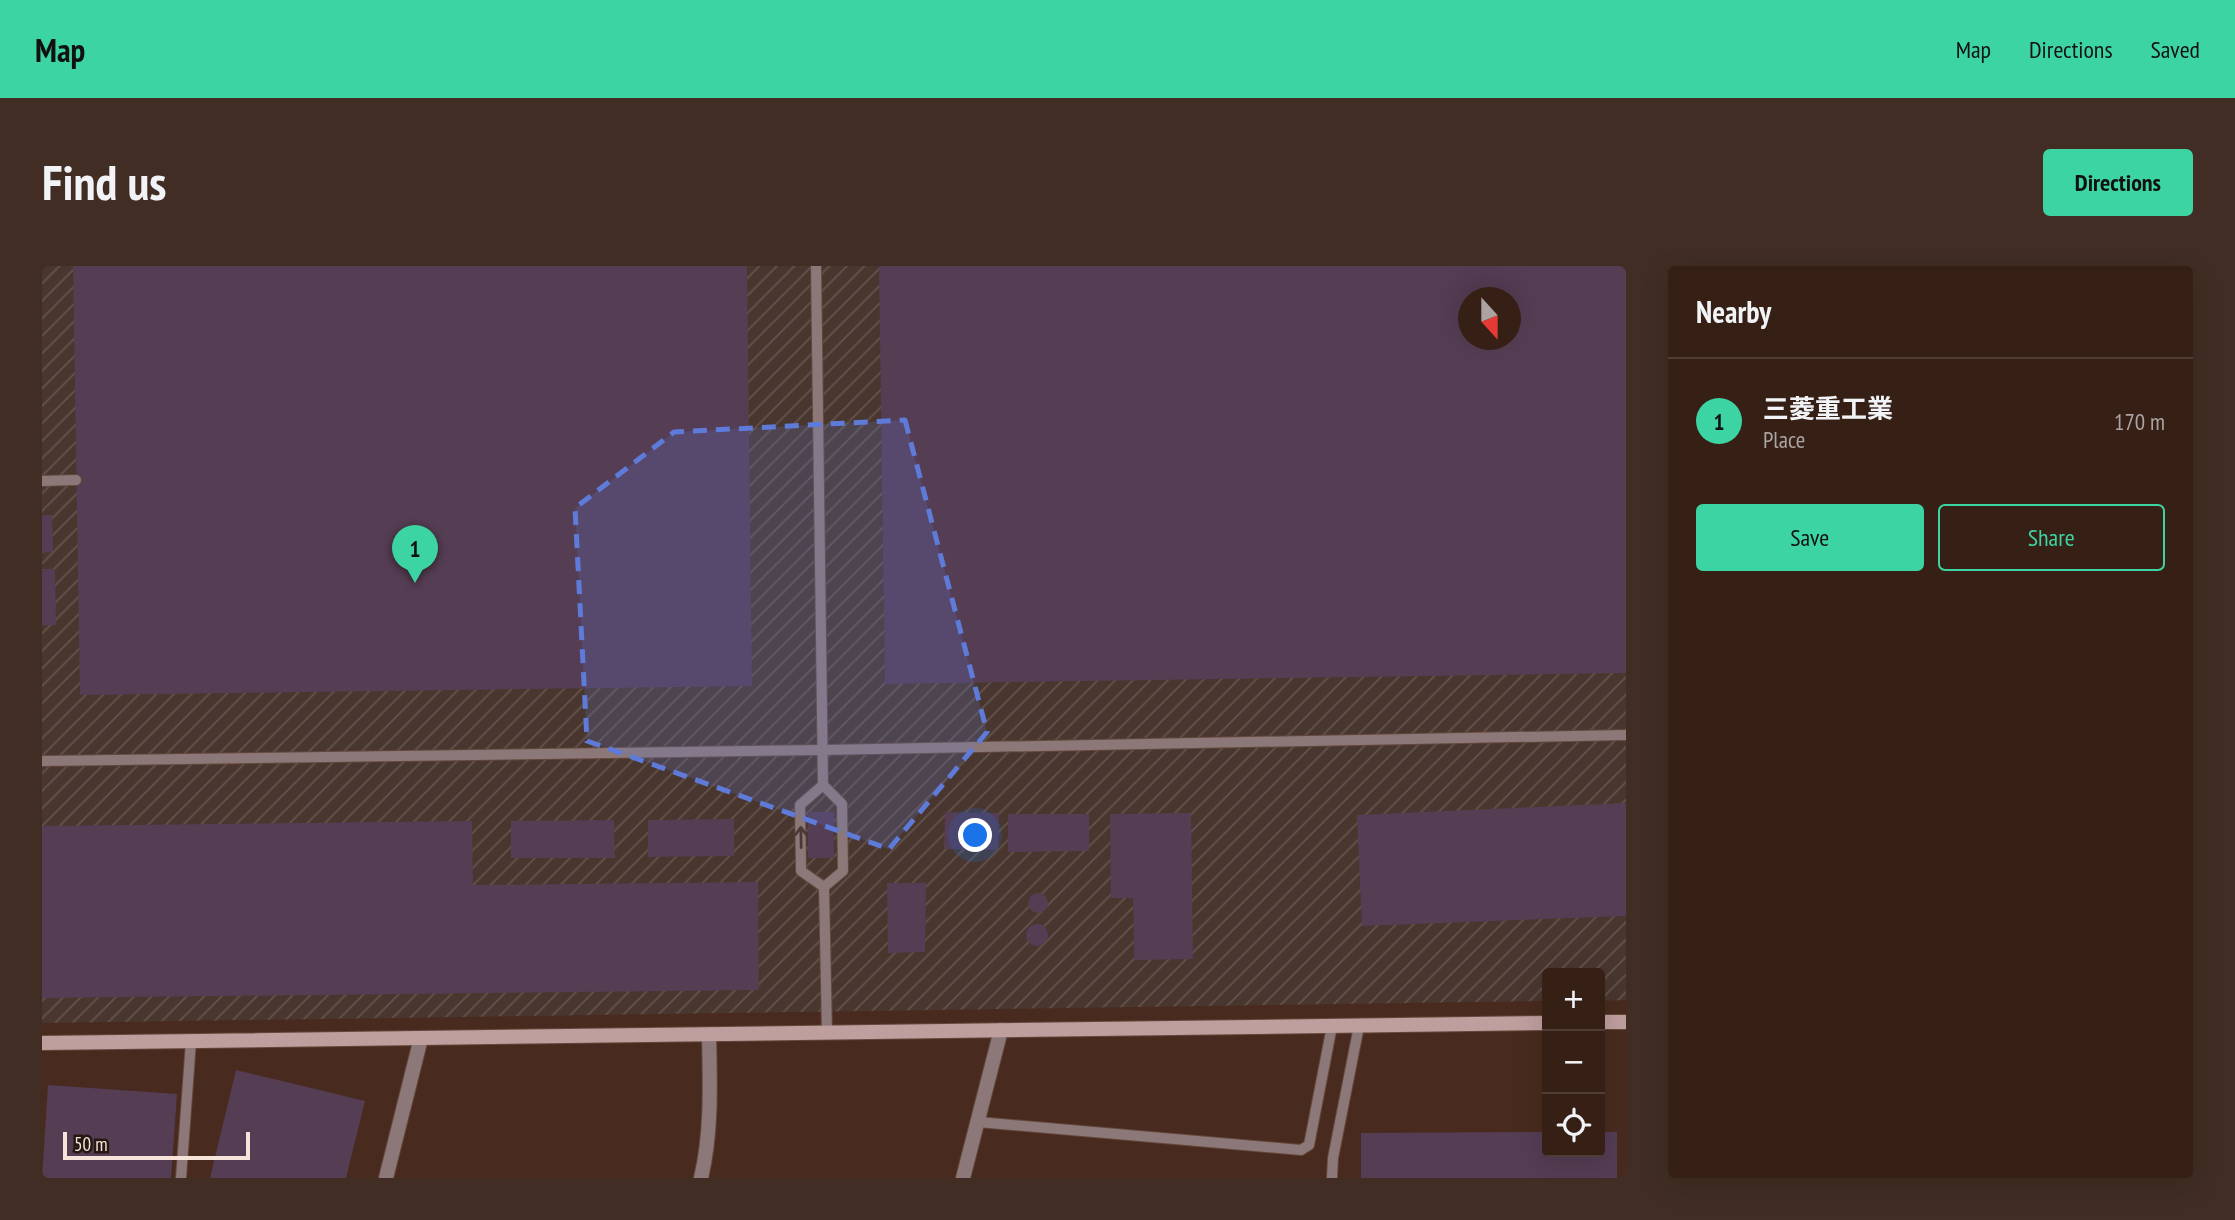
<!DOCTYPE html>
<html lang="en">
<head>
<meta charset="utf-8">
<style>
  :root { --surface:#362016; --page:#412d23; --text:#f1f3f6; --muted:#aaa3a1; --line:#503e35; --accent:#3dd4a3 }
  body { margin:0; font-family:"PT Sans Narrow","Noto Sans JP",sans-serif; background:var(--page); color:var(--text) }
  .controls { position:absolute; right:21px; bottom:21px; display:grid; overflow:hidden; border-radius:7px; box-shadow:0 7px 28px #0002 }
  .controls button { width:63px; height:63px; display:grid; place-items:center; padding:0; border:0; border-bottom:2px solid var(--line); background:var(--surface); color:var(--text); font:35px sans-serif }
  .compass { position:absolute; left:1416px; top:21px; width:63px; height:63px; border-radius:50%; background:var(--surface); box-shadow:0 7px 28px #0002; rotate:159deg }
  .scale { position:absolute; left:21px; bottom:18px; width:187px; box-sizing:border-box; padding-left:7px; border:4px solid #f6e3da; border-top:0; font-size:19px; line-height:24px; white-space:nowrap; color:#f6e3da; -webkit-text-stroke:5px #251812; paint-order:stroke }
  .you { position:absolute; left:934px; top:570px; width:24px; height:24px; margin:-18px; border:5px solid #fff; border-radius:50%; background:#1a73e8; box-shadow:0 0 0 10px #1a73e833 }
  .badge { display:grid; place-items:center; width:46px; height:46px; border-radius:50%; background:var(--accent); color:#111; font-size:23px; font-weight:700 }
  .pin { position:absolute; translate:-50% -58px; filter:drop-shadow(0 2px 4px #0008) }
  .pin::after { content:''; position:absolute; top:37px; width:24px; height:21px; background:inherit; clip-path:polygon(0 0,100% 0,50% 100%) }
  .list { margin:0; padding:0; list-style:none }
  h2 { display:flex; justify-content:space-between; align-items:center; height:91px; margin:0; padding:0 28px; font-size:30px }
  h2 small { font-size:23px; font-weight:400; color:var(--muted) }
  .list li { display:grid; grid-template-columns:46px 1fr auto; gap:21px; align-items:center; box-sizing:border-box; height:126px; padding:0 28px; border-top:2px solid var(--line) }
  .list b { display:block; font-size:26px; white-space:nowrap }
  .list p { margin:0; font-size:23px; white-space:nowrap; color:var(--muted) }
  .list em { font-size:23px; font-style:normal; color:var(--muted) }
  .actions { display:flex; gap:14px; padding:21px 28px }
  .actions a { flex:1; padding:16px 0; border:2px solid var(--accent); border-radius:7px; text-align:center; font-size:24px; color:var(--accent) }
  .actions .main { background:var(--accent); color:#111 }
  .icon { flex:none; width:38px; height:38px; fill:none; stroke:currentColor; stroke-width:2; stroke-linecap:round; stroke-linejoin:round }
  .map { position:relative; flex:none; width:1584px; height:912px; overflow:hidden; border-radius:7px }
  header { display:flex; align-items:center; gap:42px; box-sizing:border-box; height:98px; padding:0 35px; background:var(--accent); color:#111 }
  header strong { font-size:33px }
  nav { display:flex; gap:38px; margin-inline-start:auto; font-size:24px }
  .intro { display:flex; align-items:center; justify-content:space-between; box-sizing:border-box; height:168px; padding:0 42px }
  h1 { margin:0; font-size:49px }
  .button { padding:18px 32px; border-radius:7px; background:var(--accent); color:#111; font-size:24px; font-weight:700 }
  main { display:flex; gap:42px; padding:0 42px }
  aside { flex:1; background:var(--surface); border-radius:7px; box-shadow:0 7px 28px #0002 }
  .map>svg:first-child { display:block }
  .industrial { fill:url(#industrial-furrows); fill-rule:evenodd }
  .building { fill:#553d53; fill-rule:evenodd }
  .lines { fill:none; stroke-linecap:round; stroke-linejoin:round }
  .lane-casing { stroke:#64483c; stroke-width:12 }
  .street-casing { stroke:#64483c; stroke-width:16 }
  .secondary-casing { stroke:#64483c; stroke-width:16 }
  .lane { stroke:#8c7878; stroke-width:10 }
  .street { stroke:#8c7878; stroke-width:14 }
  .secondary { stroke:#bf9e9e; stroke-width:14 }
  .oneway { stroke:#493a36 }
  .marked { fill:#5e7bd9; fill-opacity:0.2; stroke:#5e7bd9; stroke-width:5; stroke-dasharray:14 9; stroke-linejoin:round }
</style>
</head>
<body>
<header>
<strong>Map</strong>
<nav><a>Map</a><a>Directions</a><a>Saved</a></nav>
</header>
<div class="intro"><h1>Find us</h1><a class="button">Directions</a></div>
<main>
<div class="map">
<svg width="1584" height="912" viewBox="0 0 1584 912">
  <defs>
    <pattern id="industrial-furrows" width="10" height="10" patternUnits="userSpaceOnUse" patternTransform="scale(1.75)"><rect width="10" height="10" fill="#49362f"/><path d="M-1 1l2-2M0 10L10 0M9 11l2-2" fill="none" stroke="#64534d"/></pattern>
  </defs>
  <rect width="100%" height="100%" fill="#482b1e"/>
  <path class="industrial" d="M0,0H1584V734L1558,735V707H1505V735L0,757ZM1426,32H1468V74H1426Z"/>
  <g class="building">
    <polygon points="31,0 705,0 710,420 38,429"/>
    <path d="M837,0H1584V407L843,418ZM1426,32H1468V74H1426Z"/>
    <polygon points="0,249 10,249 11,286 0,287"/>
    <polygon points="0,303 13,303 14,359 0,359"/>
    <polygon points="1584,537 1584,650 1320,660 1315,549"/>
    <rect x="766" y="546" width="26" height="46"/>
    <polygon points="903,546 957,547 956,584 902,583"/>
    <polygon points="1149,547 1151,693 1092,694 1091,632 1069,632 1068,548"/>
    <polygon points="966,548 1047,548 1047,585 966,586"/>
    <polygon points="692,553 692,590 606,591 606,554"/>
    <polygon points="572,554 573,592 469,592 469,555"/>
    <polygon points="430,555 431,619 716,616 717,724 0,732 0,560"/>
    <polygon points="845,617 884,617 883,686 846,687"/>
    <circle cx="996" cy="637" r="10"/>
    <circle cx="995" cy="669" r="11"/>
    <polygon points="194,804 323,835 304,912 168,912"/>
    <polygon points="6,819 135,828 129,912 0,912"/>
    <polygon points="1505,866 1505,886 1558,886 1558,866 1575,866 1575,912 1319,912 1319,867"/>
  </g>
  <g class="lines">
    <defs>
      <g id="lane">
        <polyline points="774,0 781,519 800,538 801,605 782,621"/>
        <polyline points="0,215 34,214"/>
        <polyline points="0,495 780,484 1584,469"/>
        <polyline points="781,519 758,539 759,605 782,621"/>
        <polyline points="782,621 785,767"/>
        <polyline points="936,856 1259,884 1267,879 1290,760"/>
        <polyline points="139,912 149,775"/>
        <polyline points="1290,912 1291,892 1317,760"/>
      </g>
      <g id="street">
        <polyline points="344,912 379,772"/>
        <path d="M659,912C670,866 668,816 667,769"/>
        <polyline points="921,912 959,764"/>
      </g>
      <g id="secondary">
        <polyline points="1558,756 1584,756"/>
        <polyline points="0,777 1505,757"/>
      </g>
    </defs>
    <use href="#lane" class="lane-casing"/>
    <use href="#street" class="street-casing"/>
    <use href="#secondary" class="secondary-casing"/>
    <use href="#lane" class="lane"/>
    <use href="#street" class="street"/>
    <use href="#secondary" class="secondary"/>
  </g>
  <defs><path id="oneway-shaft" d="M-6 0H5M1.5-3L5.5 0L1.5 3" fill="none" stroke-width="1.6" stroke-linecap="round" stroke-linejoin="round" transform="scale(1.75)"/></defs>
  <use class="oneway" href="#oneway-shaft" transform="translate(759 571) rotate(-91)"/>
  <path class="marked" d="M863,154L945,466L847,583L545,475L533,242L632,166Z"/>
</svg>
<div class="controls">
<button>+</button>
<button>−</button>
<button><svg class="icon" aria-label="locate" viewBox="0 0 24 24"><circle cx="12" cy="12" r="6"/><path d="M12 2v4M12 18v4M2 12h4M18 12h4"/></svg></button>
</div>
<svg class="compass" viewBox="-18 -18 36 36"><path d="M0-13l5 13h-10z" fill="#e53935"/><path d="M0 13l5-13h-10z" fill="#aaa3a1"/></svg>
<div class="scale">50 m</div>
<div class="you"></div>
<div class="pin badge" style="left:373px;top:317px">1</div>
</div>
<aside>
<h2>Nearby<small></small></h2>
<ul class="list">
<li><span class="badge">1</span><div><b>三菱重工業</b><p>Place</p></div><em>170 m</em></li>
</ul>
<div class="actions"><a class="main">Save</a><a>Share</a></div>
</aside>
</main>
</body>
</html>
